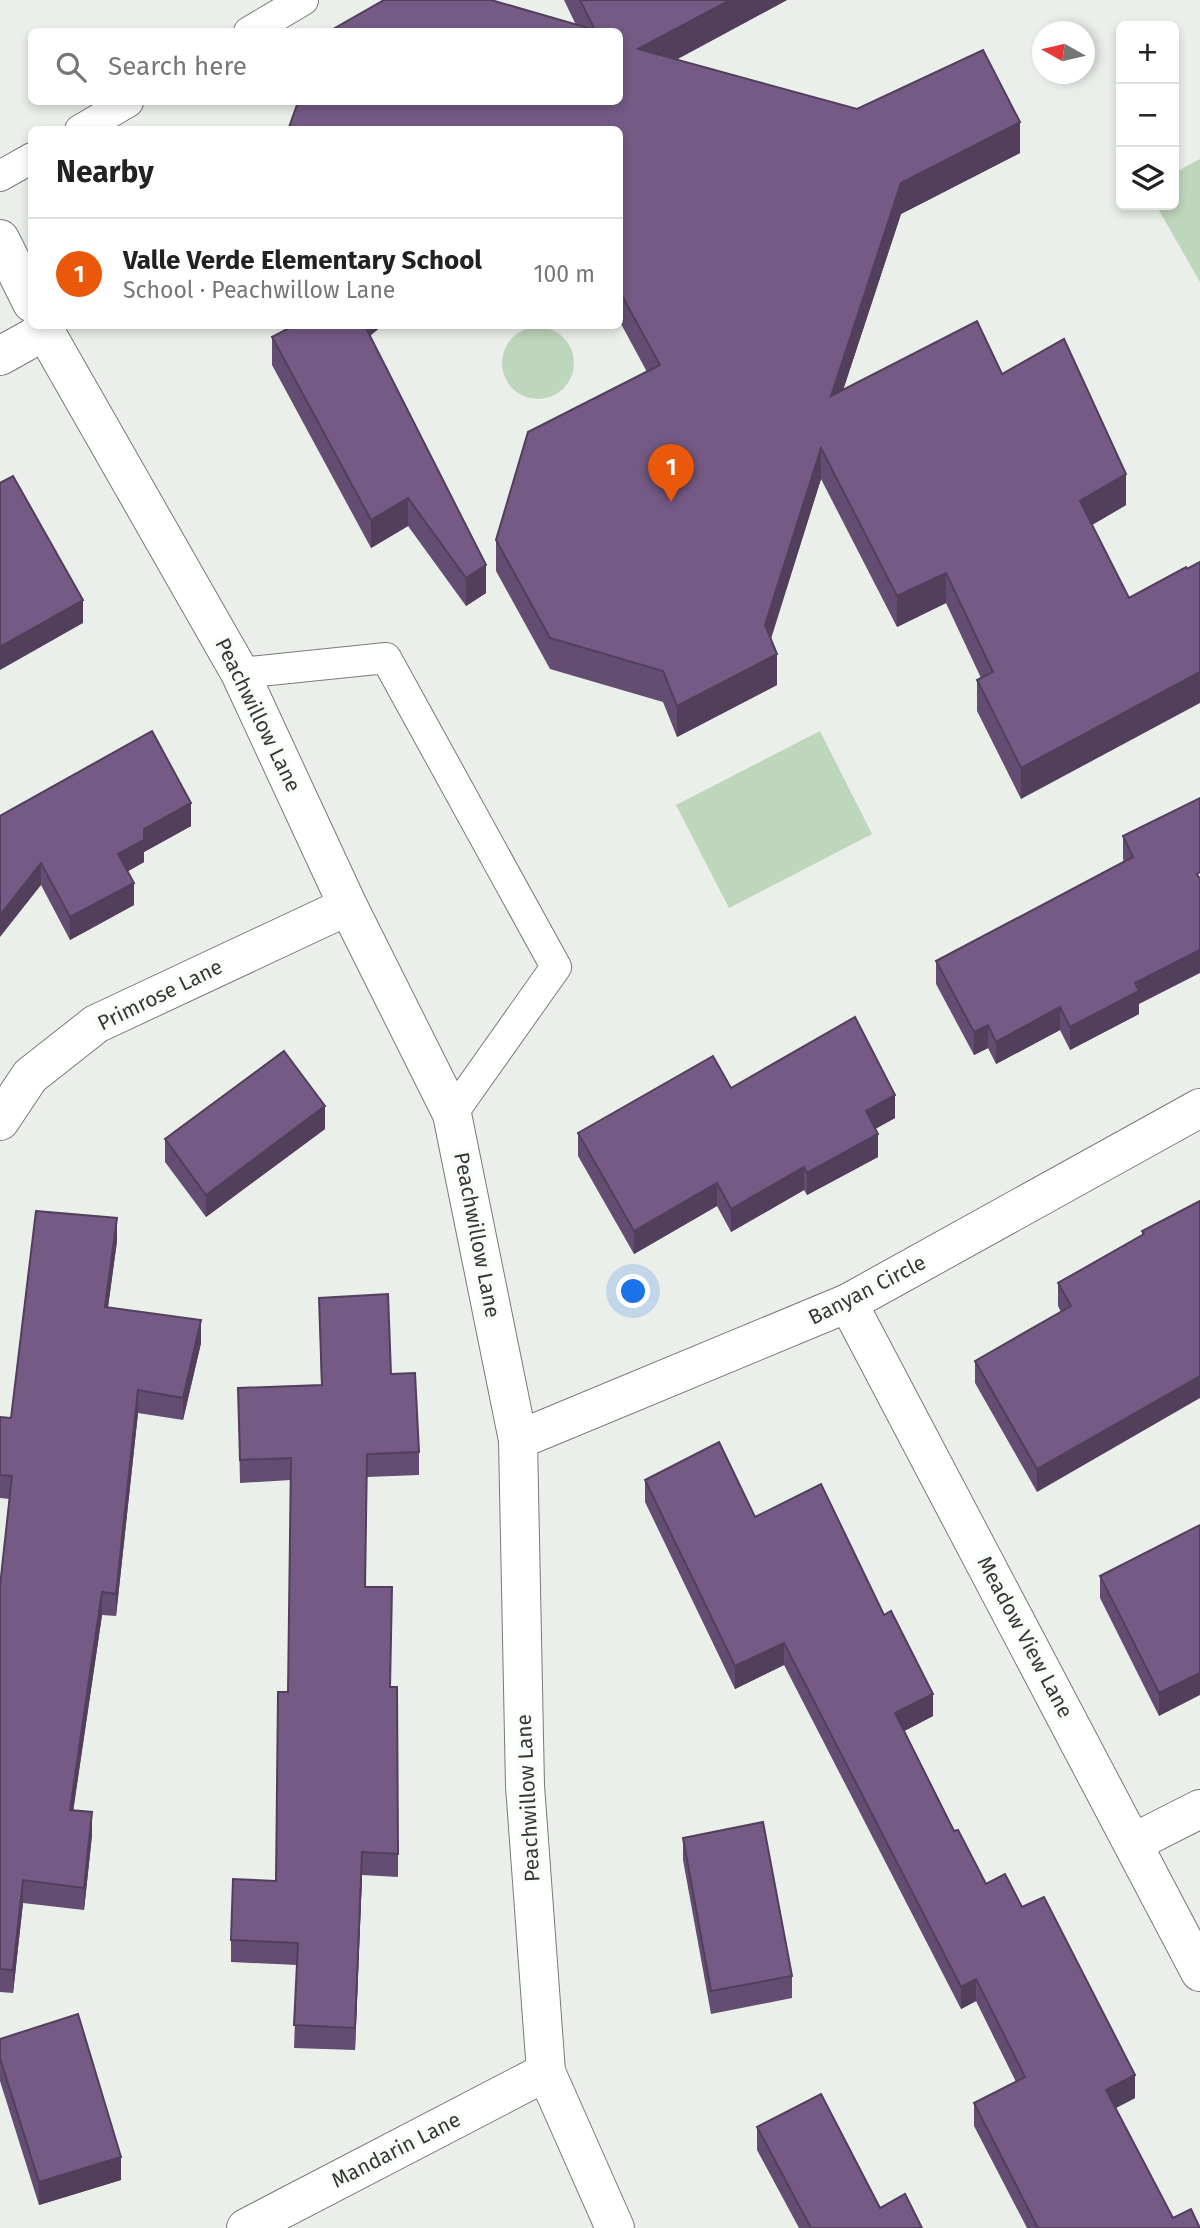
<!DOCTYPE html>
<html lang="en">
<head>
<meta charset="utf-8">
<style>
  :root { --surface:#fff; --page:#f6f6f6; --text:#222; --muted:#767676; --line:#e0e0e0; --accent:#ea580c }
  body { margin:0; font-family:"Fira Sans",sans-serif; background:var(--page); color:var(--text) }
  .controls { position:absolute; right:21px; top:21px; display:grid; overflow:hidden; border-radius:10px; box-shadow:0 4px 10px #0003 }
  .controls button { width:63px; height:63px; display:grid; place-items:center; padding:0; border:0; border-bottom:2px solid var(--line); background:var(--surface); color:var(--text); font:35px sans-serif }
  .compass { position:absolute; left:1032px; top:21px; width:63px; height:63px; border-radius:50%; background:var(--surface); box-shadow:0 4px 10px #0003; rotate:278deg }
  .you { position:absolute; left:634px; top:1292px; width:24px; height:24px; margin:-18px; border:5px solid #fff; border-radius:50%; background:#1a73e8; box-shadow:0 0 0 10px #1a73e833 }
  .badge { display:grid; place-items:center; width:46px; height:46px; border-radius:50%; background:var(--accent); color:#fff; font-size:23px; font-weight:700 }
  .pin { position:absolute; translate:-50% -58px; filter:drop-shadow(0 2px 4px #0008) }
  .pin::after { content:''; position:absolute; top:37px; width:24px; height:21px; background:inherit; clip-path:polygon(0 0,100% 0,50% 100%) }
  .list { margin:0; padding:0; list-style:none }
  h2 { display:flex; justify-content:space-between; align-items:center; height:91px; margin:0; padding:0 28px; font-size:30px }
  h2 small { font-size:23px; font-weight:400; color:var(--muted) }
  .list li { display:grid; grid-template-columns:46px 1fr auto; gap:21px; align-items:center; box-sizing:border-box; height:112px; padding:0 28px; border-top:2px solid var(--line) }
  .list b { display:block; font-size:26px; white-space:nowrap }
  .list p { margin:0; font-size:23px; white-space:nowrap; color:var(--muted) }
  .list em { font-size:23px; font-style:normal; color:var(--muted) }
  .icon { flex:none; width:38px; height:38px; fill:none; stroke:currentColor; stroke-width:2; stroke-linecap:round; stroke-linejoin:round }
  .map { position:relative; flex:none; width:1200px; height:2228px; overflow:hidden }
  .search { position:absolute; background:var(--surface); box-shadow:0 4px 10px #0003; left:28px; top:28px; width:595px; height:77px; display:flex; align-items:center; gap:18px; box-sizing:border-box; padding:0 24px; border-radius:10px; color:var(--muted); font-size:26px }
  .panel { position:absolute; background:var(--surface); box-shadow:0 4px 10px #0003; left:28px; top:126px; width:595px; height:203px; border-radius:10px }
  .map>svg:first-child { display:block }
  .green { fill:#bed6bc }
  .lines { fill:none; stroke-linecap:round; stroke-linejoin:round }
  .service-casing { stroke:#777b76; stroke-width:32 }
  .minor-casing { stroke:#777b76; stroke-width:40 }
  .service { stroke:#fff; stroke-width:30 }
  .minor { stroke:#fff; stroke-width:38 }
  .wall { fill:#644d72 }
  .shaded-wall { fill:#513f5c }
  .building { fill:#745a84; stroke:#513f5c; stroke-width:2 }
  .labels { text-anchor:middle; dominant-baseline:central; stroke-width:7; stroke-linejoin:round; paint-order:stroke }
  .street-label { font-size:21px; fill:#363836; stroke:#f8fdf7 }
</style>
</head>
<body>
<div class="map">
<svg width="1200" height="2228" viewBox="0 0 1200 2228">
  <rect width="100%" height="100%" fill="#ebefea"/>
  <g class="green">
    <polygon points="1200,159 1200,282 1156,205 1174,205 1174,173"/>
    <circle cx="538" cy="363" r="36"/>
    <polygon points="820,731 872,834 729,908 676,805"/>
  </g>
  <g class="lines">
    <defs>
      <g id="service">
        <polyline points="249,32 303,0"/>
        <polyline points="80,130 128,102"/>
        <polyline points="0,176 32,158"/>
        <polyline points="240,673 386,658 556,967 452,1114"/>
      </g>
      <g id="minor">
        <polyline points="0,239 32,303"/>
        <polyline points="42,326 240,673 348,906 452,1114 518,1440 525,1786 546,2072 615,2228"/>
        <polyline points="0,356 45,331"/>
        <polyline points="0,1121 30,1076 96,1024 348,906"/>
        <polyline points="848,1303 1200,1972"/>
        <polyline points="518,1440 848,1303 1200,1108"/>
        <polyline points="1133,1843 1200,1809"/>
        <polyline points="246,2228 546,2072"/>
      </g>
    </defs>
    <use href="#service" class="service-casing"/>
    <use href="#minor" class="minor-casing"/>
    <use href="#service" class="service"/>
    <use href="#minor" class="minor"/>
  </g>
  <g class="wall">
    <polygon points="564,0 787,0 676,60 857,109 1020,153 901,214 843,390 1002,374 1126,505 1092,525 1021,799 977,711 977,680 981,678 946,603 897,627 821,479 771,639 777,685 677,737 663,702 550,669 496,571 496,540 647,372 620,322 620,130 328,32 576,25"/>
    <polygon points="293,326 382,326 370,336 486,593 466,606 408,526 371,548 272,365 272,337"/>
    <polygon points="1200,798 1139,1004 1139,1014 1070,1050 1060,1030 996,1064 988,1048 974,1055 936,984 936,961 1124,862 1123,859 1123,836"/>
    <polygon points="0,816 191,826 144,852 144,862 128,871 134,905 70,940 41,885"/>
    <polygon points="731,1088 895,1118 875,1129 878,1157 807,1195 804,1190 731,1232 717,1206 634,1254 578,1156 578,1133"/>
    <polygon points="325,1129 206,1217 165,1162 165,1139"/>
    <polygon points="1200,1201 1037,1492 975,1383 975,1361 1061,1312 1058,1306 1058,1283 1142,1235 1142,1231"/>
    <polygon points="117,1241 108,1307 201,1343 183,1420 138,1413 116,1616 102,1615 73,1810 92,1835 84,1910 23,1903 13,1993 0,1992 0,1586 9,1499 0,1498 0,1419 11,1418"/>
    <polygon points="319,1298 391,1374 419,1452 419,1475 367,1477 365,1587 390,1687 398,1854 398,1877 362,1875 355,2050 294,2048 297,1965 231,1962 231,1940 276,1881 288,1692 291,1480 240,1483 238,1388 321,1385"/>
    <polygon points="645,1480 755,1517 933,1716 904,1731 954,1831 986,1884 1022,1907 1135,2098 1116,2108 1173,2218 1200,2228 1027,2228 974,2126 974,2103 1016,2082 976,2001 961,2009 784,1665 735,1689 645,1502"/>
    <polygon points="1200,1525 1159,1716 1100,1598 1100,1576"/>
    <polygon points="683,1838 792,1976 792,1998 711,2014 683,1860"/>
    <polygon points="0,2039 121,2180 39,2205 0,2081"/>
    <polygon points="757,2127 880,2208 922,2228 799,2228 757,2150"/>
  </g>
  <g class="shaded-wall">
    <polygon points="730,0 787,0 638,80 638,49"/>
    <polygon points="1020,122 1020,153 901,214 831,427 831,396 901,183"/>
    <polygon points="369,326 382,326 369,336"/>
    <polygon points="821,448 821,479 765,656 765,625"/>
    <polygon points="1126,474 1126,505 1080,532 1080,501"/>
    <polygon points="408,498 408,526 371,548 371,520"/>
    <polygon points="486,565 486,593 466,606 466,578"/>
    <polygon points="946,573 946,603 897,627 897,596"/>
    <polygon points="83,600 83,623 0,670 0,647"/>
    <polygon points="777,654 777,685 677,737 677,706"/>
    <polygon points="1200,672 1200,703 1021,799 1021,768"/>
    <polygon points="191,803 191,826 144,852 144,862 118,877 118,854 144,829"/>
    <polygon points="41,863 41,885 0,937 0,915"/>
    <polygon points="134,883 134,905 70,940 70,917"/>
    <polygon points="1200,950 1200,973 1139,1004 1139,1014 1070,1050 1070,1027 1135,983"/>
    <polygon points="1060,1007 1060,1030 996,1064 996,1042"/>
    <polygon points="988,1025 988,1048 974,1055 974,1032"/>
    <polygon points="895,1095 895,1118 866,1134 866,1111"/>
    <polygon points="325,1106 325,1129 206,1217 206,1195"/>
    <polygon points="878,1134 878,1157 807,1195 807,1173"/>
    <polygon points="804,1167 804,1190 731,1232 731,1209"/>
    <polygon points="717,1183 717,1206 634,1254 634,1231"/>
    <polygon points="117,1218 117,1241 105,1329 105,1307"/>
    <polygon points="201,1320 201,1343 183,1420 183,1398"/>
    <polygon points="1200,1376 1200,1398 1037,1492 1037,1469"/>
    <polygon points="138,1390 138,1413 116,1616 116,1594"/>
    <polygon points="102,1592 102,1615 70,1833 70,1810"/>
    <polygon points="784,1643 784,1665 735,1689 735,1666"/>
    <polygon points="1200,1673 1200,1695 1159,1716 1159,1693"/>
    <polygon points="933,1694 933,1716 895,1736 895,1713"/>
    <polygon points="92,1812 92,1835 84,1910 84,1888"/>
    <polygon points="362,1852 362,1875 355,2050 355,2028"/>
    <polygon points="23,1880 23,1903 13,1993 13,1970"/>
    <polygon points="976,1979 976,2001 961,2009 961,1987"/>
    <polygon points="1135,2075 1135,2098 1106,2113 1106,2090"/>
    <polygon points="121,2157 121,2180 39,2205 39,2182"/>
  </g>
  <g class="building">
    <polygon points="384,0 491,0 595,30 580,0 730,0 638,49 857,109 983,50 1020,122 901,183 831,396 977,321 1002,374 1064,339 1126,474 1080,501 1129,598 1186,567 1187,569 1200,562 1200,672 1021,768 977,680 993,672 946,573 897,596 821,448 765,625 777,654 677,706 663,671 550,638 496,540 528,432 660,365 620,292 620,130 288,130 298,102 620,102 620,32 328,32"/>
    <polygon points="293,326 365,326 486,565 466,578 408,498 371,520 272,337"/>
    <polygon points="13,476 83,600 0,647 0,483"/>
    <polygon points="152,731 191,803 144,829 144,840 118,854 134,883 70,917 41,863 0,915 0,816"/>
    <polygon points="1200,798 1200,872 1197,874 1200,879 1200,950 1135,983 1139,991 1070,1027 1060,1007 996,1042 988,1025 974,1032 936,961 1133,857 1123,836"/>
    <polygon points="855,1017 895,1095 866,1111 878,1134 807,1173 804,1167 731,1209 717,1183 634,1231 578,1133 713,1056 731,1088"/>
    <polygon points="284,1051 325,1106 206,1195 165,1139"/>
    <polygon points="1200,1201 1200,1376 1037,1469 975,1361 1071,1306 1058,1283 1144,1234 1142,1231"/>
    <polygon points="36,1211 117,1218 105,1307 201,1320 183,1398 138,1390 116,1594 102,1592 70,1810 92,1812 84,1888 23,1880 13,1970 0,1969 0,1586 12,1476 0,1475 0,1417 11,1418"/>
    <polygon points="388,1294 391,1374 415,1373 419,1452 367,1454 365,1587 392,1587 390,1687 397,1687 398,1854 362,1852 355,2028 294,2025 298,1943 231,1940 233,1879 276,1881 278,1692 288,1692 291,1458 240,1460 238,1388 322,1385 319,1298"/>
    <polygon points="719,1442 755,1517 821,1484 884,1615 891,1611 933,1694 895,1713 954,1831 958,1830 986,1884 1005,1874 1022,1907 1044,1897 1135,2075 1106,2090 1173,2218 1191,2209 1200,2228 1038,2228 974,2103 1025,2077 976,1979 961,1987 784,1643 735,1666 645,1480"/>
    <polygon points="1200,1525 1200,1673 1159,1693 1100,1576"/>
    <polygon points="763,1822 792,1976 711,1991 683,1838"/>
    <polygon points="78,2014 121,2157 39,2182 0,2058 0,2039"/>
    <polygon points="821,2094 880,2208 905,2194 922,2228 811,2228 757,2127"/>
  </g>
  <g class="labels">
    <g class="street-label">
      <text transform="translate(258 715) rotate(64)">Peachwillow Lane</text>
      <text transform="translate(160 995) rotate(-26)">Primrose Lane</text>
      <text transform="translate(477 1235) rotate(79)">Peachwillow Lane</text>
      <text transform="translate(867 1290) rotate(-27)">Banyan Circle</text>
      <text transform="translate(1025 1637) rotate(62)">Meadow View Lane</text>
      <text transform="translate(528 1798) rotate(-93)">Peachwillow Lane</text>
      <text transform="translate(396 2150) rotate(-27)">Mandarin Lane</text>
    </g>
  </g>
</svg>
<div class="controls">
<button>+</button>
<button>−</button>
<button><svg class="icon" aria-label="layers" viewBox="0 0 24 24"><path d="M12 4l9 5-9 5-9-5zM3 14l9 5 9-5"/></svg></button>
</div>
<svg class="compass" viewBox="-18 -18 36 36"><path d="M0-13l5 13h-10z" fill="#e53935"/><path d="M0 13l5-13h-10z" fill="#767676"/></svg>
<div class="you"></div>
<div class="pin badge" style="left:671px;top:502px">1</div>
<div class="search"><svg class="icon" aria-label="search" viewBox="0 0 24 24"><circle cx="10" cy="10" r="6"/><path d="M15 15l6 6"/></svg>Search here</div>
<section class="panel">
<h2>Nearby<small></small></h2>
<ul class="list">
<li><span class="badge">1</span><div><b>Valle Verde Elementary School</b><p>School · Peachwillow Lane</p></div><em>100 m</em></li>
</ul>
</section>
</div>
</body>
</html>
